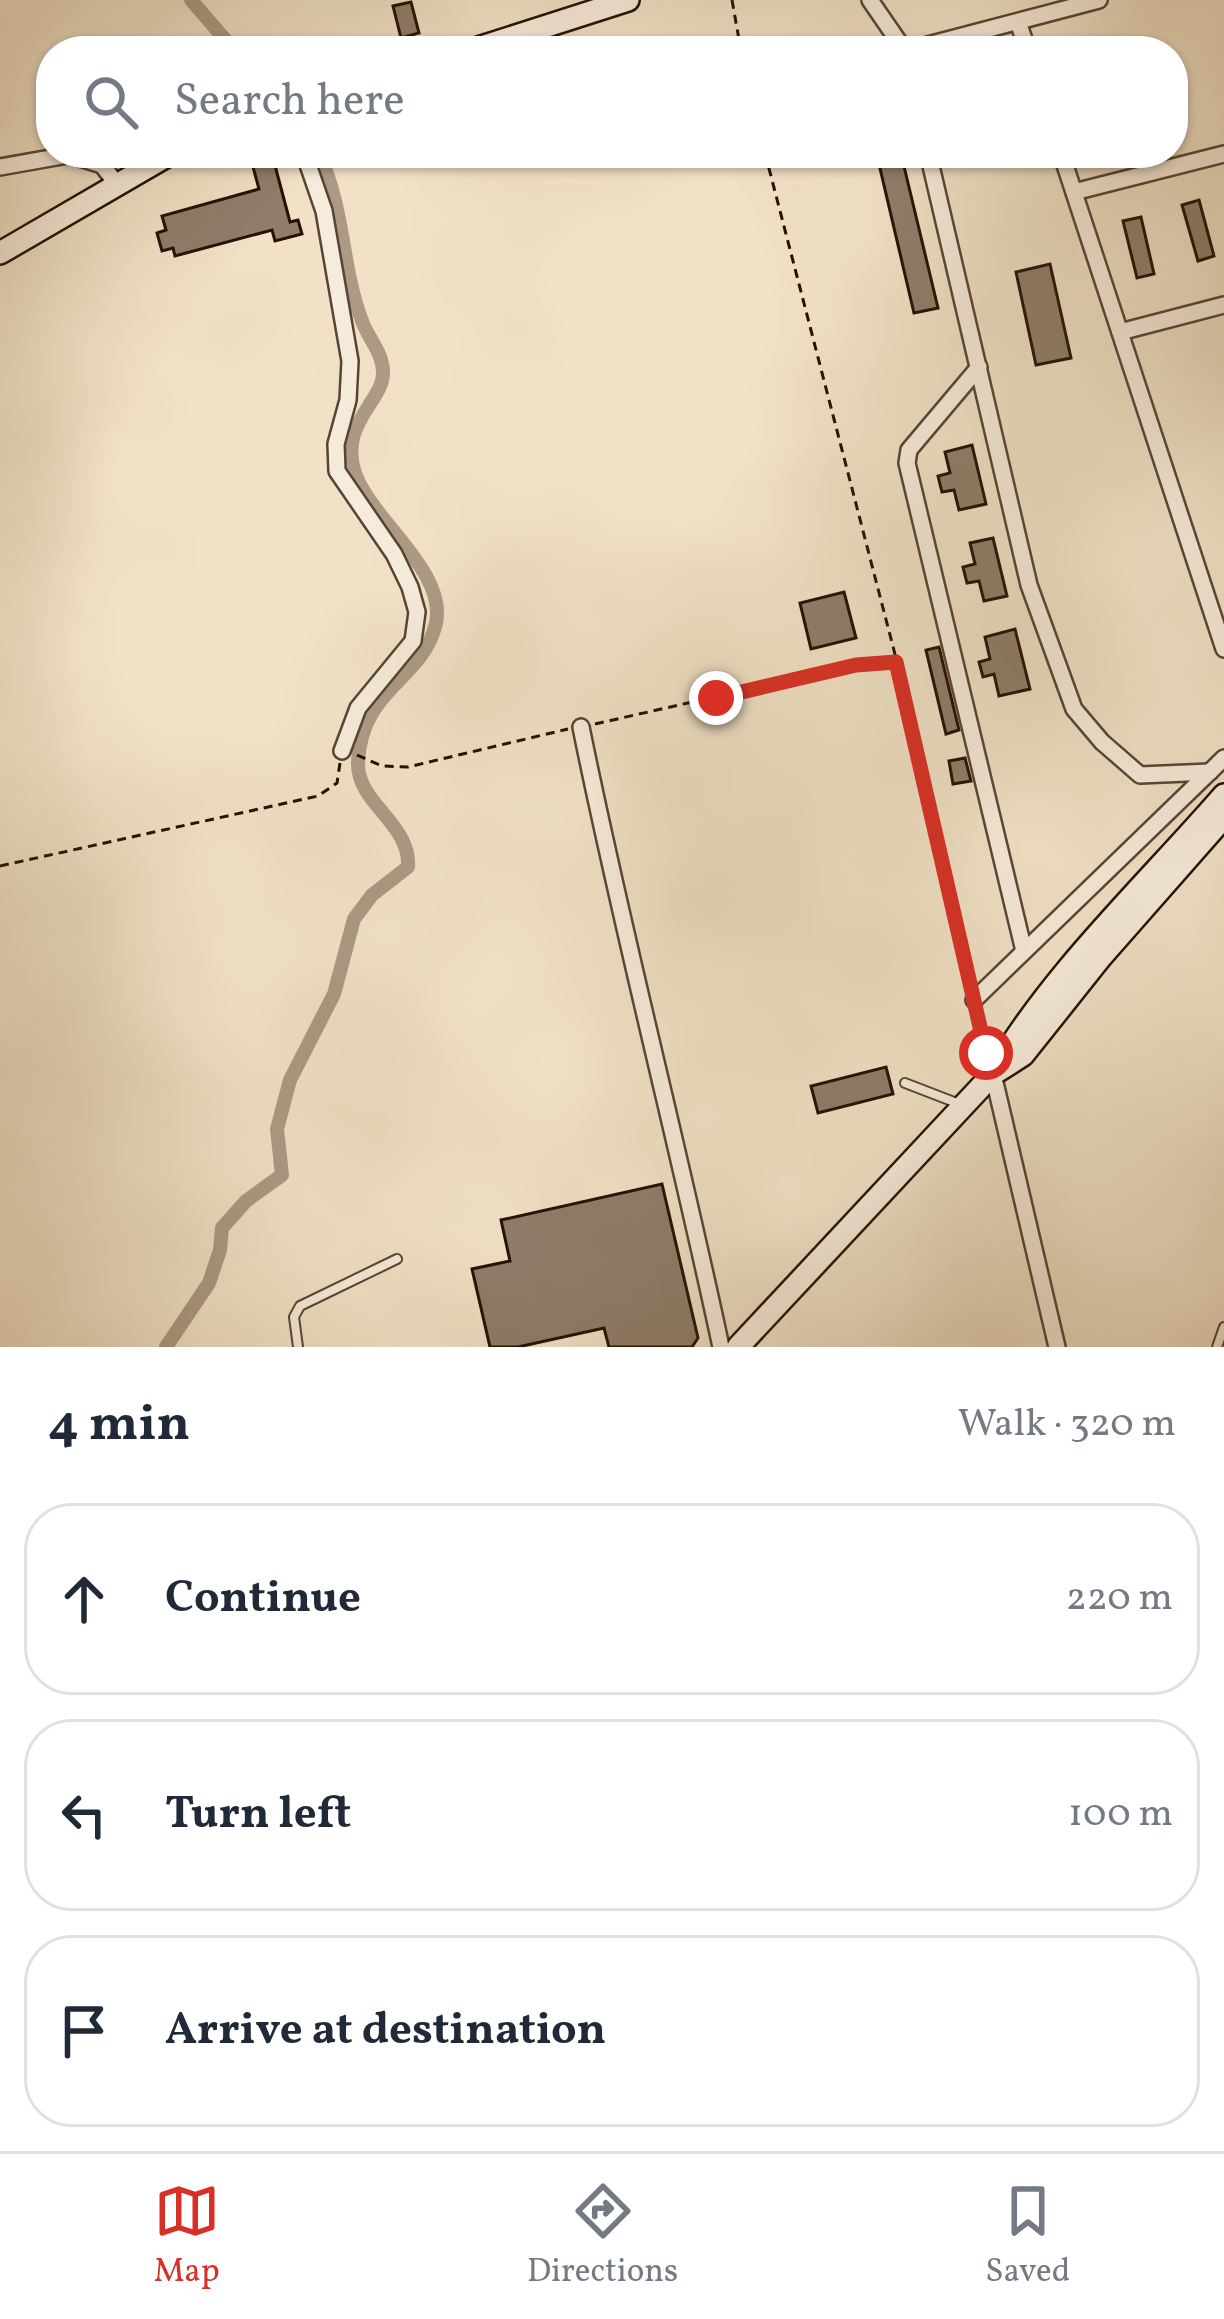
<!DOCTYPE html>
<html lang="en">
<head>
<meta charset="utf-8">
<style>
  :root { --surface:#fff; --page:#f2f2f3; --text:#1f2937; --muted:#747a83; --line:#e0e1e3; --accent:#d93025 }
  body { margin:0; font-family:Vollkorn,serif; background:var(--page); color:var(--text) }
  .stop { position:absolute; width:36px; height:36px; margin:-27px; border:9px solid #d93025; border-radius:50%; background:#fff }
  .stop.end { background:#d93025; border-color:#fff; box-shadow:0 3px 12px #0008 }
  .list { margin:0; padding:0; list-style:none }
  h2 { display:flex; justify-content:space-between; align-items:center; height:156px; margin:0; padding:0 48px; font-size:51px }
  h2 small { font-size:39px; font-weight:400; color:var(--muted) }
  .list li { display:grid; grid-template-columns:78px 1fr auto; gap:36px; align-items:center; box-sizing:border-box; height:192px; margin:0 24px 24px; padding:0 24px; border:3px solid var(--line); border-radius:48px }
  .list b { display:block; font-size:45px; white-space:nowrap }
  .list em { font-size:39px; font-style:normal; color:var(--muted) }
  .icon { flex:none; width:66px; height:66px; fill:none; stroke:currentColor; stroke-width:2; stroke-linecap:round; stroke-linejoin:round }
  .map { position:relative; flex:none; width:1224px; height:1347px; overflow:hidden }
  .search { position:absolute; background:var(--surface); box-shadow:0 3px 9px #0004; left:36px; right:36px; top:36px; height:132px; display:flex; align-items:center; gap:30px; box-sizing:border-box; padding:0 42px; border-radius:48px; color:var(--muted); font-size:45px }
  .sheet { height:804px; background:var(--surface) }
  nav { display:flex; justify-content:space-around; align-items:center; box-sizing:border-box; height:168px; border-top:3px solid var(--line); background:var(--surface); font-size:33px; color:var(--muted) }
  nav a { display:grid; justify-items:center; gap:6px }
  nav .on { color:var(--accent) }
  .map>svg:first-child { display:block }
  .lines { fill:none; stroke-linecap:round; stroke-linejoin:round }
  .canal { stroke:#ac9a85; stroke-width:14 }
  .building { fill:#8f7d6a; stroke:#250f06; stroke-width:3 }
  .lane-casing { stroke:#584436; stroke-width:12 }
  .street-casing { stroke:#584436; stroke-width:20 }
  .secondary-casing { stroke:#250f06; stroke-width:26 }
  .path { stroke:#250f06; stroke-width:3; stroke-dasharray:9 6; stroke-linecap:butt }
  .lane { stroke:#f6ecdb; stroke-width:8 }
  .street { stroke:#f6ecdb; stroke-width:15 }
  .secondary { stroke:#f6ecdb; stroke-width:21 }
  .route { stroke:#d93025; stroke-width:15 }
</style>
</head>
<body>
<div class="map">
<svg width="1224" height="1347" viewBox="0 0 1224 1347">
  <rect width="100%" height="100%" fill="#f1e2c7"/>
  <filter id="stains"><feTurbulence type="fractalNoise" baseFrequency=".00167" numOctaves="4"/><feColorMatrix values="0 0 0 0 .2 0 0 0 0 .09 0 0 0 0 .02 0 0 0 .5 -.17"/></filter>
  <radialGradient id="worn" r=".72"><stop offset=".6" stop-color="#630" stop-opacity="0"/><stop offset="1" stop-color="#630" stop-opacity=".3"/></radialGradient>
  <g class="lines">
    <g class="canal">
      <polyline points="191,0 235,51"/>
      <path d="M166,1347L209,1283L220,1250L222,1228L246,1201L282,1175L277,1129L290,1080L334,994L354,919L372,895L408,867C411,824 358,804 358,764C360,688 423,681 436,623C447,571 371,520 355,473C338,424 384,401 383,372C383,353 368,338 362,321C341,267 345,206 318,153"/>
    </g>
  </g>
  <g class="building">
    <polygon points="411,2 419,33 401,38 393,6"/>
    <polygon points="273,158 290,222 298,220 302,234 275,241 272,230 175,256 173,248 162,251 157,233 166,230 162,216 259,189 252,163"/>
    <polygon points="902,158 938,308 914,313 879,164"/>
    <polygon points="1199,200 1214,256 1198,261 1182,205"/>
    <polygon points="1141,217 1154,274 1137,278 1123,221"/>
    <polygon points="1050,264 1071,358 1036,365 1016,272"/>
    <polygon points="972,445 986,504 959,510 954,490 942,492 938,476 950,473 945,452"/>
    <polygon points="993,538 1007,596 984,601 979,581 967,583 963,567 975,564 970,543"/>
    <polygon points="844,592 856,638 811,649 800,603"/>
    <polygon points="1015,629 1030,689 999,696 994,674 983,677 979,662 990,659 985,637"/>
    <polygon points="939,647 959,730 946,734 926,650"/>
    <polygon points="965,758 971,781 953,784 949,761"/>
    <polygon points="886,1067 893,1094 818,1113 811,1086"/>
    <polygon points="662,1184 698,1338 692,1347 609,1347 604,1328 518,1347 490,1347 472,1269 510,1261 501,1220"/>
  </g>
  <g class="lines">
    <defs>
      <g id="lane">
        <polyline points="905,1083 962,1105"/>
        <polyline points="298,1347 294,1317 300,1306 397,1259"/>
        <polyline points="1217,1347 1224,1327"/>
      </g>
      <g id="street">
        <polyline points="870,0 905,51"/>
        <polyline points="1018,22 1028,51"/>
        <polyline points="905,51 1099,0"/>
        <polyline points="304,153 324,211 350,361 348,400 336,444 337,471 394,554 410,587 417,612 413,641 358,708 342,751"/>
        <polyline points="928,153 1029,585 1074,709 1102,742 1140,775 1210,772"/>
        <polyline points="1061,153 1224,649"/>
        <polyline points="73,156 102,165 116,183"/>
        <polyline points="0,167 79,153"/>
        <polyline points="1074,192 1224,154"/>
        <polyline points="1120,332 1224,305"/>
        <polyline points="979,367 909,450 907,463 1024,951"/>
        <path d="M581,727C623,935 677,1140 721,1347"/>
        <polyline points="974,1000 1224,758"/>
        <polyline points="993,1074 1057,1347"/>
      </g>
      <g id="secondary">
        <polyline points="469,51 628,0"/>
        <polyline points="0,253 172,153"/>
        <polyline points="998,1071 1023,1055 1101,957 1224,817"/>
        <path d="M738,1347L993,1074C1053,971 1146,885 1224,795"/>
      </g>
    </defs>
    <use href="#lane" class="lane-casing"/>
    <use href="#street" class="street-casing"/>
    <use href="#secondary" class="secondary-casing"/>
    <g class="path">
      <polyline points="732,0 741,51"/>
      <polyline points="765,153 897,662 970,984"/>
      <polyline points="595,724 856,665 897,662"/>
      <polyline points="357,755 382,766 408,767 568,729"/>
      <polyline points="0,866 318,796 337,783 340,763"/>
      <polyline points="976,1011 987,1054"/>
    </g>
    <use href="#lane" class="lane"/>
    <use href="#street" class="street"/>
    <use href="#secondary" class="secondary"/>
  </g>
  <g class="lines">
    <polyline class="route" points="716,698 856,665 896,662 986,1053"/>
  </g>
  <rect width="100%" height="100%" filter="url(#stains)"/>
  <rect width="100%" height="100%" fill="url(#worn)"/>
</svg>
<div class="stop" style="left:986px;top:1053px"></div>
<div class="stop end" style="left:716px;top:698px"></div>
<div class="search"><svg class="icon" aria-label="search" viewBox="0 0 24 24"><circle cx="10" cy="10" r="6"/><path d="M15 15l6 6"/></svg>Search here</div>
</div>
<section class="sheet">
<h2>4 min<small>Walk · 320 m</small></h2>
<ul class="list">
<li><svg class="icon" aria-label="ahead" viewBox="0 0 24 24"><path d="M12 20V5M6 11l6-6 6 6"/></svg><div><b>Continue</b></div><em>220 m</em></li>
<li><svg class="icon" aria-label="left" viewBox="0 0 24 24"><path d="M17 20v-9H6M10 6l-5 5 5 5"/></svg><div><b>Turn left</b></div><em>100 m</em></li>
<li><svg class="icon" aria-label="arrive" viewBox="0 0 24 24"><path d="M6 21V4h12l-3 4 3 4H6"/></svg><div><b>Arrive at destination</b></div></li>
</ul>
</section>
<nav>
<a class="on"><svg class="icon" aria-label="map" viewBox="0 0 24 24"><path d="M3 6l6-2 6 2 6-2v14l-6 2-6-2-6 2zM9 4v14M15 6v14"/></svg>Map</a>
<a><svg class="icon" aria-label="directions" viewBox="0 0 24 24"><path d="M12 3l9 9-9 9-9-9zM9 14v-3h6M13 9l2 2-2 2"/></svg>Directions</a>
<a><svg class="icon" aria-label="saved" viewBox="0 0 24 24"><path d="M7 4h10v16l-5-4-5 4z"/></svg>Saved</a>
</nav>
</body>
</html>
